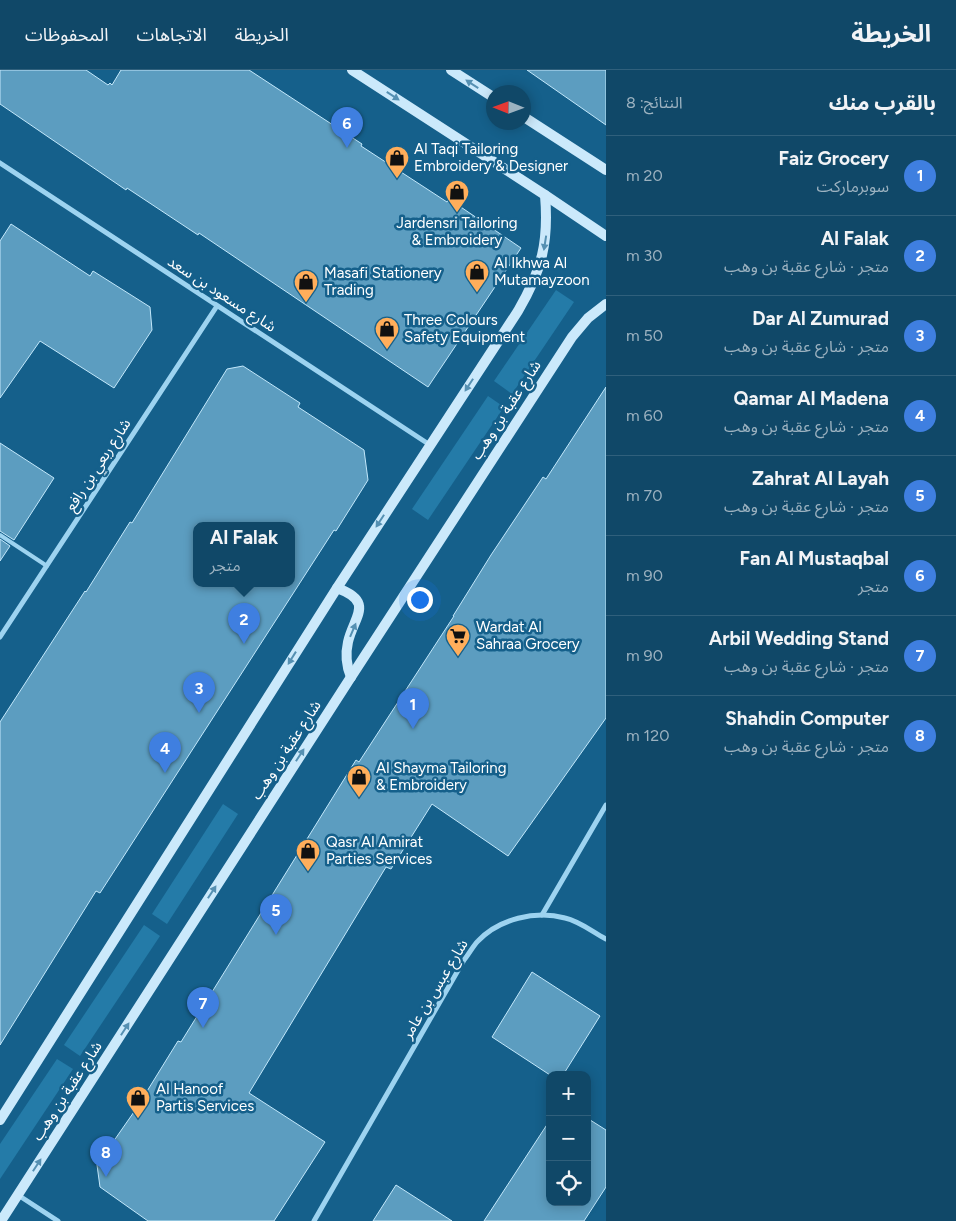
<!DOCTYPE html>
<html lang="ar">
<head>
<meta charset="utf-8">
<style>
  :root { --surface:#104868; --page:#1e5271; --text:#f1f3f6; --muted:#9cb2c0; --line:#30607c; --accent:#ffae5b }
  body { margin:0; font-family:Figtree,"Noto Sans Arabic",sans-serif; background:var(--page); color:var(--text); direction:rtl }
  .controls { position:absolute; right:15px; bottom:15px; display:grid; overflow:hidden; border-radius:10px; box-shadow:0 2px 12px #0003 }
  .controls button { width:45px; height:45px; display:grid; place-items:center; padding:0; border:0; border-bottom:1px solid var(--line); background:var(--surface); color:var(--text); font:25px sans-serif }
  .compass { position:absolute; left:486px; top:15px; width:45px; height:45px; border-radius:50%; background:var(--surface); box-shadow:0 2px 12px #0003; rotate:271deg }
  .you { position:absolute; left:419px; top:529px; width:18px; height:18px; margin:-12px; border:4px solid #fff; border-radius:50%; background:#1a73e8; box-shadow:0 0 0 8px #1a73e833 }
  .badge { display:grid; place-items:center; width:32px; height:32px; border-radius:50%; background:var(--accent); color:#fff; font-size:16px; font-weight:700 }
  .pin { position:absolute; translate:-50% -41px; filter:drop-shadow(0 1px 2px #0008) }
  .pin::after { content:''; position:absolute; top:26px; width:18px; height:15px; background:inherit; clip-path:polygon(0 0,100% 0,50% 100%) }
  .popup { position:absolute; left:193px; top:452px; width:102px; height:65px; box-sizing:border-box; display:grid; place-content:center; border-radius:10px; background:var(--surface); filter:drop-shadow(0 1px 4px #0005); font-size:16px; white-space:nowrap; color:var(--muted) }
  .popup b { font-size:19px; color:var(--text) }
  .popup::after { content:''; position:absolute; left:50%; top:100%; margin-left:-10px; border:10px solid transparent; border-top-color:var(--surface) }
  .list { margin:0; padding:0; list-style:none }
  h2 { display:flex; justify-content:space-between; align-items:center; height:65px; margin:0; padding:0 20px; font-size:21px }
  h2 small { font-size:16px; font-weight:400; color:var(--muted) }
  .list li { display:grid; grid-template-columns:32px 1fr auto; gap:15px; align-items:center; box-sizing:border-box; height:80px; padding:0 20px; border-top:1px solid var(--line) }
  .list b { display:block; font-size:19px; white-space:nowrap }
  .list p { margin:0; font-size:16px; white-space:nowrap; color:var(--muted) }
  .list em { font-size:16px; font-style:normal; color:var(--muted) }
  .icon { flex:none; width:28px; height:28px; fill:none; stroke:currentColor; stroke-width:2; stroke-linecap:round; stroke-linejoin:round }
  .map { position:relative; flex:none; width:606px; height:1151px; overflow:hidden; direction:ltr }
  header { display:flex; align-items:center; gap:30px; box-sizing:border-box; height:70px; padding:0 25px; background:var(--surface); border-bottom:1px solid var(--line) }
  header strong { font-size:24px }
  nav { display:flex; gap:28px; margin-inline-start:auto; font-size:18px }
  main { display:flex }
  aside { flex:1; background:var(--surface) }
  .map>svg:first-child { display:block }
  .green { fill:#247ba8 }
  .building { fill:#5c9dc0; stroke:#c3e8fb; fill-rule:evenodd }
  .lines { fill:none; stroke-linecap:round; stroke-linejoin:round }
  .lane { stroke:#9dd3f0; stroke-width:4 }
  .street { stroke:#9dd3f0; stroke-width:5 }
  .secondary { stroke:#cbe9fb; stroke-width:10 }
  .oneway { fill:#5590b2 }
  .labels { text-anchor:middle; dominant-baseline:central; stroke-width:5; stroke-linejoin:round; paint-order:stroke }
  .poi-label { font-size:15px; fill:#fff; stroke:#15608b; text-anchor:start }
  .street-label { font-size:15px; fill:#fff; stroke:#15608b }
</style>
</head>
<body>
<header>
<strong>الخريطة</strong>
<nav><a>الخريطة</a><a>الاتجاهات</a><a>المحفوظات</a></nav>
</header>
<main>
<aside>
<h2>بالقرب منك<small>النتائج: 8</small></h2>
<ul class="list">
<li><span class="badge" style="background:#3f7fe0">1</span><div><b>Faiz Grocery</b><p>سوبرماركت</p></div><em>20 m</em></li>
<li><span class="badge" style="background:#3f7fe0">2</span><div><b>Al Falak</b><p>متجر · شارع عقبة بن وهب</p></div><em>30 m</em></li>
<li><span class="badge" style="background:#3f7fe0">3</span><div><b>Dar Al Zumurad</b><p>متجر · شارع عقبة بن وهب</p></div><em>50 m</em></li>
<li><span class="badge" style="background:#3f7fe0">4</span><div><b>Qamar Al Madena</b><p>متجر · شارع عقبة بن وهب</p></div><em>60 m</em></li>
<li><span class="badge" style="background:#3f7fe0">5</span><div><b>Zahrat Al Layah</b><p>متجر · شارع عقبة بن وهب</p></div><em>70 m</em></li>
<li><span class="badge" style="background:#3f7fe0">6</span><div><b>Fan Al Mustaqbal</b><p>متجر</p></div><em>90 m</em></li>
<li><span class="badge" style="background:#3f7fe0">7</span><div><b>Arbil Wedding Stand</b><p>متجر · شارع عقبة بن وهب</p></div><em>90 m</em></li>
<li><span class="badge" style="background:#3f7fe0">8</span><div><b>Shahdin Computer</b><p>متجر · شارع عقبة بن وهب</p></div><em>120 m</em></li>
</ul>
</aside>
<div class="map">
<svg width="606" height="1151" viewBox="0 0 606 1151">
  <rect width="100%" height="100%" fill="#15608b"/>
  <g class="green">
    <polygon points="556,220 574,232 512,324 494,311"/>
    <polygon points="488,326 504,337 428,450 412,439"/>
    <polygon points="223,734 238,744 167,854 152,844"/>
    <polygon points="144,855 160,866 80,986 64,975"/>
    <polygon points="57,989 73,999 0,1109 0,1074"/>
  </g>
  <g class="building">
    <polygon points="0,0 86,0 108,15 110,13 112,15 121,0 249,0 362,74 361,76 447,132 449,129 521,178 428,317 199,163 198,165 127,118 126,120 0,34"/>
    <polygon points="527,0 606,0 606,55"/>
    <polygon points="11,154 90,206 93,201 150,237 152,260 114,318 40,271 0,328 0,171"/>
    <path d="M243,296L300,333L298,337L364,380L368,410L336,461L334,460L100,823L96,821L0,975V652L85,521L86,522L130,452L132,453L227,299ZM196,455H292V513H196Z"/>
    <polygon points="606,317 606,648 508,786 432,734 391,799 386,797 249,1023 325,1072 274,1151 148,1151 100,1117 97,1095 136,1039 178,971 181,972 356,690 359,692 454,546 453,546 491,485 543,407 546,409"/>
    <polygon points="0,373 54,408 14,470 0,461"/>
    <polygon points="0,469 10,476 0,491"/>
    <polygon points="532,902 600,946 563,1005 550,1005 492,967"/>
    <polygon points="587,1048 606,1060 606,1117 584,1151 484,1151 550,1050 550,1132 587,1132"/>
    <polygon points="396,1115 452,1151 373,1151"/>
  </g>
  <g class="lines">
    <polyline class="lane" points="0,465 47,496"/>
    <g class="street">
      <polyline points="0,93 430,375"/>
      <polyline points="0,567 217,236"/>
      <polyline points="542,845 606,735"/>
      <polyline points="18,1125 58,1151"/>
      <path d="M314,1151L464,890C469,884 473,876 478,871C499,849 535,840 565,848C579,851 593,862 606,869"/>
    </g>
    <g class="secondary">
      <polyline points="352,0 545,125 606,166"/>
      <polyline points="451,0 493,27"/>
      <polyline points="524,47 606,100"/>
      <path d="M337,518C375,532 354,546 348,572C345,585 346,595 351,607"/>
      <path d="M0,1050L337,518L518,241C542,200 549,172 545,125"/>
      <polyline points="1,1151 351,607 572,267 588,248 606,234"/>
    </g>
  </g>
  <defs><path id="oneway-solid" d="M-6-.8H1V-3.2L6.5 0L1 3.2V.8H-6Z" transform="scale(1.25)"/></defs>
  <g class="oneway">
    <use href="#oneway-solid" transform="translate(472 14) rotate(-147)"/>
    <use href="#oneway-solid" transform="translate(393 26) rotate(33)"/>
    <use href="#oneway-solid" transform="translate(545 173) rotate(99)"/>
    <use href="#oneway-solid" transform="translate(469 315) rotate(123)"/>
    <use href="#oneway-solid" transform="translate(380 451) rotate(123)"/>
    <use href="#oneway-solid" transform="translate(353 560) rotate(-67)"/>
    <use href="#oneway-solid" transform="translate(292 588) rotate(122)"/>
    <use href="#oneway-solid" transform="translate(300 685) rotate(-57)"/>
    <use href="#oneway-solid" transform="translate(212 822) rotate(-57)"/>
    <use href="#oneway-solid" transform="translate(125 959) rotate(-57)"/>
    <use href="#oneway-solid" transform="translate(37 1095) rotate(-57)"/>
  </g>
  <defs>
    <symbol id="shop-pin" viewBox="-11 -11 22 30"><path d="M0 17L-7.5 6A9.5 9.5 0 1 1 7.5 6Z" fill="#ffae5b" stroke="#15608b"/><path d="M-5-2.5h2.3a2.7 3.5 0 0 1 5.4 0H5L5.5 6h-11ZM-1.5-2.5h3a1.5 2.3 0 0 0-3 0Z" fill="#111"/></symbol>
    <symbol id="supermarket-pin" viewBox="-11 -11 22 30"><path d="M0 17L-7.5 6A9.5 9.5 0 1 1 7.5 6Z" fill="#ffae5b" stroke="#15608b"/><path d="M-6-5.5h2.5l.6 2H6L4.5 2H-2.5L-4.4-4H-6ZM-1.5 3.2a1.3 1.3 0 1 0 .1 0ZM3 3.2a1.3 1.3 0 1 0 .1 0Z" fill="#111"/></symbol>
  </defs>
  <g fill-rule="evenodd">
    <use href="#shop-pin" x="383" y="74" width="28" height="38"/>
    <use href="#shop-pin" x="443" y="108" width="28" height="38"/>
    <use href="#shop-pin" x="463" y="188" width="28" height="38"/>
    <use href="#shop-pin" x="292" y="198" width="28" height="38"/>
    <use href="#shop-pin" x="373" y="245" width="28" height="38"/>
    <use href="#supermarket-pin" x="444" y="552" width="28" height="38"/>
    <use href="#shop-pin" x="345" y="693" width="28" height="38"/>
    <use href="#shop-pin" x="294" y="767" width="28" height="38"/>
    <use href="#shop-pin" x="124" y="1014" width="28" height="38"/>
  </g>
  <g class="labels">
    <g class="poi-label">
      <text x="414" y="79">Al Taqi Tailoring<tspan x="414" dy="17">Embroidery &amp; Designer</tspan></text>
      <text x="457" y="153" text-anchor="middle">Jardensri Tailoring<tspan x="457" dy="17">&amp; Embroidery</tspan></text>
      <text x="494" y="193">Al Ikhwa Al<tspan x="494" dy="17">Mutamayzoon</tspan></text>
      <text x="324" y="203">Masafi Stationery<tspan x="324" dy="17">Trading</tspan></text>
      <text x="404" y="250">Three Colours<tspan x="404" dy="17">Safety Equipment</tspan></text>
      <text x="476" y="557">Wardat Al<tspan x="476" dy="17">Sahraa Grocery</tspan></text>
      <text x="376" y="698">Al Shayma Tailoring<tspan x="376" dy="17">&amp; Embroidery</tspan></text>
      <text x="326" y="772">Qasr Al Amirat<tspan x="326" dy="17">Parties Services</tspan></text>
      <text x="156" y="1019">Al Hanoof<tspan x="156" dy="17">Partis Services</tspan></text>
    </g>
    <g class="street-label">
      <text transform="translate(222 224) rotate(33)">شارع مسعود بن سعد</text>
      <text transform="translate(506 340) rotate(-57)">شارع عقبة بن وهب</text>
      <text transform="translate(98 395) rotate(-57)">شارع ربعي بن رافع</text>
      <text transform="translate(286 680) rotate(-57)">شارع عقبة بن وهب</text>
      <text transform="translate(435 919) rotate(-59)">شارع عبس بن عامر</text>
      <text transform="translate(67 1021) rotate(-57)">شارع عقبة بن وهب</text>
    </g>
  </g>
</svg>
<div class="controls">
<button>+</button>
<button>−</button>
<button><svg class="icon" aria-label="locate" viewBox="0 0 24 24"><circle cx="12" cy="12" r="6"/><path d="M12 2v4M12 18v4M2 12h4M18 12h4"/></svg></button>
</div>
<svg class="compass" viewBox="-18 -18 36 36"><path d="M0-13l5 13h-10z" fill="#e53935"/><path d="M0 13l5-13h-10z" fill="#9cb2c0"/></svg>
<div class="you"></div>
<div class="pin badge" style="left:413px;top:659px;background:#3f7fe0">1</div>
<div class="pin badge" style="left:244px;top:574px;background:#3f7fe0">2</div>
<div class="popup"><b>Al Falak</b>متجر</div>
<div class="pin badge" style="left:199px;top:643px;background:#3f7fe0">3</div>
<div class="pin badge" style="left:165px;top:703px;background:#3f7fe0">4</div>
<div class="pin badge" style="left:276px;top:865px;background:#3f7fe0">5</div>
<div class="pin badge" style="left:347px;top:78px;background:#3f7fe0">6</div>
<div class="pin badge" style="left:203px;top:958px;background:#3f7fe0">7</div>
<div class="pin badge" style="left:106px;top:1107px;background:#3f7fe0">8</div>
</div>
</main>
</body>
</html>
